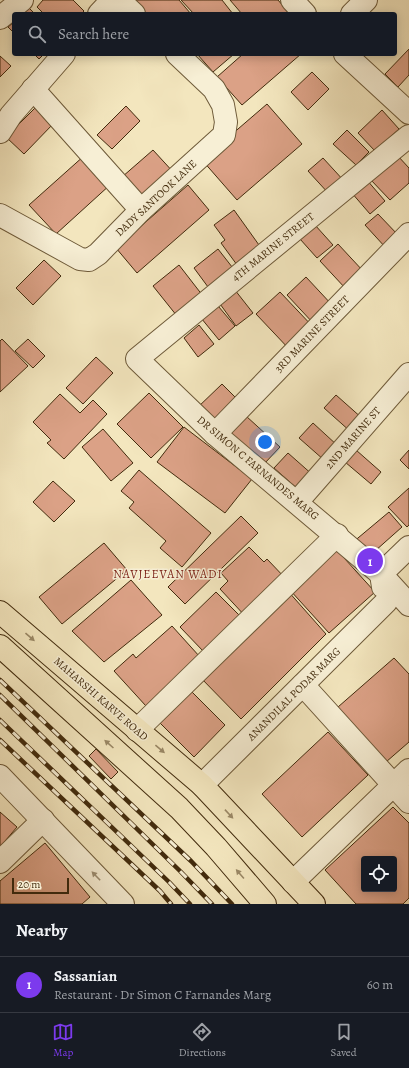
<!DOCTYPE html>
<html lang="en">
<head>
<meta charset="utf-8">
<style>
  :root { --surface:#171b24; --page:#20242c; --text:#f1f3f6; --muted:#9ea1a6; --line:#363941; --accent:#7c3aed }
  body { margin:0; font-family:Alegreya,serif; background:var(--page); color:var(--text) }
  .controls { position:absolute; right:12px; bottom:12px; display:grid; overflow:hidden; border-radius:4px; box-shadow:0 2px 10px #0003 }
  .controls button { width:36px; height:36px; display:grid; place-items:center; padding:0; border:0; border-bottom:1px solid var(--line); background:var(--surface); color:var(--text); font:20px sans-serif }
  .scale { position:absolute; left:12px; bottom:10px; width:57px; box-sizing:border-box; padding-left:4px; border:2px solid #422b0d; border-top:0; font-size:11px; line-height:14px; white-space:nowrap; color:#422b0d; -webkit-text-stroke:3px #f7efd5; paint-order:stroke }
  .you { position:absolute; left:265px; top:442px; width:14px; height:14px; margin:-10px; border:3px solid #fff; border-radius:50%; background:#1a73e8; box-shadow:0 0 0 6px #1a73e833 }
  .badge { display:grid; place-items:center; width:26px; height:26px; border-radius:50%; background:var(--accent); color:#fff; font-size:13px; font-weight:700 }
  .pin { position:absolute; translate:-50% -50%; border:2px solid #fff; box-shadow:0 1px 4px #0006 }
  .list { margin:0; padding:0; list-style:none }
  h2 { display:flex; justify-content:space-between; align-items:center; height:52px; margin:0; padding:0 16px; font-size:17px }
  h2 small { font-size:13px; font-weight:400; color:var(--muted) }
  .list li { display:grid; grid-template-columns:26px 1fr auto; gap:12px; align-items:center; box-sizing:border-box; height:56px; padding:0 16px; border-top:1px solid var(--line) }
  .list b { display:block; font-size:15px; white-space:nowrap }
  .list p { margin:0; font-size:13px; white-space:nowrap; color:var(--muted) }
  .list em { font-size:13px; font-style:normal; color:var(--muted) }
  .icon { flex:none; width:22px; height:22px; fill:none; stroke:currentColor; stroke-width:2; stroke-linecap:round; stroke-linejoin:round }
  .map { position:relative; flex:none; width:409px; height:904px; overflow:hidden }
  .search { position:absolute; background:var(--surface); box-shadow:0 2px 10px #0003; left:12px; right:12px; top:12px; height:44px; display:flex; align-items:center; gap:10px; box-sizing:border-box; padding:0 14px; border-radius:4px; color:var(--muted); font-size:15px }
  .sheet { height:108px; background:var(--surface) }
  nav { display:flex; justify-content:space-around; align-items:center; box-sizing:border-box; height:56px; border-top:1px solid var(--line); background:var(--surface); font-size:11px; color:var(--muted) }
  nav a { display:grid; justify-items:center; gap:2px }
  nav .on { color:var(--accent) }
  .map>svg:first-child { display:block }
  .building { fill:#dba186; stroke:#422b0d; fill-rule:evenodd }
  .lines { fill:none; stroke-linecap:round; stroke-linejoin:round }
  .minor-casing { stroke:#6e5a39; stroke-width:24 }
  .major-casing { stroke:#422b0d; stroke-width:24 }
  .minor { stroke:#f7efd5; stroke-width:22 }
  .major { stroke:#f3e6be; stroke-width:22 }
  .rail-casing { stroke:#422b0d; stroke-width:4.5 }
  .rail { stroke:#f7efd5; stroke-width:3; stroke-dasharray:9; stroke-linecap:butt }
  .oneway { fill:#9a8866 }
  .oneway2 { fill:#9c8d71 }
  .labels { text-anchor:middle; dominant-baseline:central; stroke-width:3; stroke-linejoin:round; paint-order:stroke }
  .street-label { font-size:11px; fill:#422b0d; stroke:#f7efd5 }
  .neighbourhood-label { font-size:12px; letter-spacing:1px; fill:#7a1f14; stroke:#f7efd5 }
</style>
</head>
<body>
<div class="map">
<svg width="409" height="904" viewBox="0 0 409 904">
  <rect width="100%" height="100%" fill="#f3e6be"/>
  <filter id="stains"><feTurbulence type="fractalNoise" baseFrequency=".005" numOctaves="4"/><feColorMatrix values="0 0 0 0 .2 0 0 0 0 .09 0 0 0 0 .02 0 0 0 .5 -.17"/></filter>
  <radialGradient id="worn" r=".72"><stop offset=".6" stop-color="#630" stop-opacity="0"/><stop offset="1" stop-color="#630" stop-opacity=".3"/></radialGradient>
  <g class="building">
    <polygon points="43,0 73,0 84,11 81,14 44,14 37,7"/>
    <polygon points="133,0 179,0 191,14 145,14"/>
    <polygon points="181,0 222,0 233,14 194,14"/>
    <polygon points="230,0 278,0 290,14 242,14"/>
    <polygon points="29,8 35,14 22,14"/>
    <polygon points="14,22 14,33 8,27"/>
    <polygon points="409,49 409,75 398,87 385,74"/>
    <polygon points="34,54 44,54 39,59"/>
    <polygon points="197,54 234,54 213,72"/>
    <polygon points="243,54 301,54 242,105 217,77"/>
    <polygon points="0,56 11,66 0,77"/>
    <polygon points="312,72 329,89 308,110 291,92"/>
    <polygon points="267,104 302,144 237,200 202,160"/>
    <polygon points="37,106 54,123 24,154 6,137"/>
    <polygon points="126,106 140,121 112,149 97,135"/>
    <polygon points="382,110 399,129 375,151 358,133"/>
    <polygon points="347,130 369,152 356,165 333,144"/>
    <polygon points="153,150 175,174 145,202 122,177"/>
    <polygon points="85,155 111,184 56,234 29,205"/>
    <polygon points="397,155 409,168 409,183 390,200 370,179"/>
    <polygon points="323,158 345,182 330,195 308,171"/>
    <polygon points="366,179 385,201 370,214 351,192"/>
    <polygon points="188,185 209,210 137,273 116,248"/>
    <polygon points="234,210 264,252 240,269 221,243 225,240 214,225"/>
    <polygon points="378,214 399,236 386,248 365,225"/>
    <polygon points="315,225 333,245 317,258 300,239"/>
    <polygon points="338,244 364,272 346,289 320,261"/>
    <polygon points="218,249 236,272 211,291 194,268"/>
    <polygon points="44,260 61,276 33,305 16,288"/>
    <polygon points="179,265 203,296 177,316 153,286"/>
    <polygon points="306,277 333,306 314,324 287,295"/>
    <polygon points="231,285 253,313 236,326 215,297"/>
    <polygon points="280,292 315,329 291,351 256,314"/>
    <polygon points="213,300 235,326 219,340 197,313"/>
    <polygon points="199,325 214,344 198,357 184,338"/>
    <polygon points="2,339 28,366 0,392 0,341"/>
    <polygon points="28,339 45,356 33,368 15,351"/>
    <polygon points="96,357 113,373 83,404 66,388"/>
    <polygon points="222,384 240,402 214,427 196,409"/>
    <polygon points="149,393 183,427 151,458 117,424"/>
    <polygon points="60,394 80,413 93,400 107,414 64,459 47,443 51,440 33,422"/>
    <polygon points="336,395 363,419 351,432 324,408"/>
    <polygon points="246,416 280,447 264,464 230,434"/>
    <polygon points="313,423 338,446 324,460 299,438"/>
    <polygon points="184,427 252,479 225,513 157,462"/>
    <polygon points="103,429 133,463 111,481 82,447"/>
    <polygon points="356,450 381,472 371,484 345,462"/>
    <polygon points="409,450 409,469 400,460"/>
    <polygon points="288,453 314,476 300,491 274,468"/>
    <polygon points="139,470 211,533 182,567 160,548 166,541 129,508 134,502 121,491"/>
    <polygon points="53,481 75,501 54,522 33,502"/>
    <polygon points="409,488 409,525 407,527 388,507"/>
    <polygon points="389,512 402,527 366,559 352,543"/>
    <polygon points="241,516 258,533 185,604 168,587"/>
    <polygon points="104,543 127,570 62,624 39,597"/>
    <polygon points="249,547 264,562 267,559 287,580 247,618 220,589 228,581 221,573"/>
    <polygon points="335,548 375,592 329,633 289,589"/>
    <polygon points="131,580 162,615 104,662 72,631"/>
    <polygon points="287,590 326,634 241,719 198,675"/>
    <polygon points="216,592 241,617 204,652 180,627"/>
    <polygon points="172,626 200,657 146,706 114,671 133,654 136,658"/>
    <polygon points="394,658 409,674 409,742 386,762 338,707"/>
    <polygon points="188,688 225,725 194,757 157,720"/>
    <polygon points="328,732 368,775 302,837 262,794"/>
    <polygon points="96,749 118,772 111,779 89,756"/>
    <path d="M393,807L409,823V898L403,904H356L325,870ZM364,859H394V889H364Z"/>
    <polygon points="0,812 17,827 0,847"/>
    <polygon points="45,843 90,897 82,904 0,904 0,881"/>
  </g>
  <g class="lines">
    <defs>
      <g id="minor">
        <polyline points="119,0 134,14"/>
        <polyline points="292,0 305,14"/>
        <polyline points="99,14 112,0"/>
        <polyline points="352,14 366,0"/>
        <polyline points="0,18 22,0"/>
        <polyline points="345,54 409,113"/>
        <polyline points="33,89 141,210"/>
        <polyline points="0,132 11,115 64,54"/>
        <polyline points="409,136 137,359 215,434 381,574 409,605"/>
        <polyline points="0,215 80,259 89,260 98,254 141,210 224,135 226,122 223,105 214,89 177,54"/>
        <polyline points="215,434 409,234"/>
        <polyline points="297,502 409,374"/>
        <polyline points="383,587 381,574 409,547"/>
        <polyline points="303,685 409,802"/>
        <polyline points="137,730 337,535"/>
        <polyline points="0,776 123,904"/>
        <polyline points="202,785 386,602"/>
        <polyline points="0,862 43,820"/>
        <polyline points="293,882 409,770"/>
      </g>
      <g id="major">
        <polyline points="0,612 202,785 314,904"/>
        <polyline points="0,646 179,808 216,847 265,904"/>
      </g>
    </defs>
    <use href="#minor" class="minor-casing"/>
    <use href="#major" class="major-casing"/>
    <use href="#minor" class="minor"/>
    <use href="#major" class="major"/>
    <defs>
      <g id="rail">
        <polyline points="0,680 191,861 232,904"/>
        <polyline points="0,695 180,871 212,904"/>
        <polyline points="0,720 169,882 190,904"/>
        <polyline points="0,740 160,891 171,904"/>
      </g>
    </defs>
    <use href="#rail" class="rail-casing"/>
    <use href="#rail" class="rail"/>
  </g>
  <defs><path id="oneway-solid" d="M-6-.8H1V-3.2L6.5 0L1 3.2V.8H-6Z"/></defs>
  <g class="oneway">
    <use href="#oneway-solid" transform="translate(30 637) rotate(41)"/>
    <use href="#oneway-solid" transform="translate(109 744) rotate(-138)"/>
    <use href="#oneway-solid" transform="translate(160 749) rotate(40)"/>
    <use href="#oneway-solid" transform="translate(229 814) rotate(47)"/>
    <use href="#oneway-solid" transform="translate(240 874) rotate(-131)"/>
  </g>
  <use class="oneway2" href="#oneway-solid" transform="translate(96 876) rotate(-134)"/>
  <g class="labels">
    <g class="street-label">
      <text transform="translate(156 198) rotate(-43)">DADY SANTOOK LANE</text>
      <text transform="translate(273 247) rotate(-39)">4TH MARINE STREET</text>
      <text transform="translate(312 334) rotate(-46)">3RD MARINE STREET</text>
      <text transform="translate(353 438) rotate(-49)">2ND MARINE ST</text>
      <text transform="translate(258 468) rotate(40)">DR SIMON C FARNANDES MARG</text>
      <text transform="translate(294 694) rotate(-45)">ANANDILAL PODAR MARG</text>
      <text transform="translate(101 699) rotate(41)">MAHARSHI KARVE ROAD</text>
    </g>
    <g class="neighbourhood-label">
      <text x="168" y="574">NAVJEEVAN WADI</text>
    </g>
  </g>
  <rect width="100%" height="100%" filter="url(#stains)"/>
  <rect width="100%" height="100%" fill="url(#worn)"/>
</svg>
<div class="controls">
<button><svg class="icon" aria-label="locate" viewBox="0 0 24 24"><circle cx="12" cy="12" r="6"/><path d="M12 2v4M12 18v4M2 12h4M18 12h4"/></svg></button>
</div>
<div class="scale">20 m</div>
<div class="you"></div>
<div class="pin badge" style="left:370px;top:561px">1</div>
<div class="search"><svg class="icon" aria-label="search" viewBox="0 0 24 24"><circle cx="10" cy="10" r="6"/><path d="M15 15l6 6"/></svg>Search here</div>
</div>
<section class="sheet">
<h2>Nearby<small></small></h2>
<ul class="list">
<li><span class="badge">1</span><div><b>Sassanian</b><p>Restaurant · Dr Simon C Farnandes Marg</p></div><em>60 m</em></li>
</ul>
</section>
<nav>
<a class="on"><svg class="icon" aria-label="map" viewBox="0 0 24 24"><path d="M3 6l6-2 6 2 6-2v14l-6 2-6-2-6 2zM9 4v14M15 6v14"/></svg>Map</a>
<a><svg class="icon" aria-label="directions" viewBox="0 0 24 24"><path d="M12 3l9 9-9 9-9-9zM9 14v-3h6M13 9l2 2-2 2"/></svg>Directions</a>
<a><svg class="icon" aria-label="saved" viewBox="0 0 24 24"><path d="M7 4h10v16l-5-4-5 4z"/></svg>Saved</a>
</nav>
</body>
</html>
